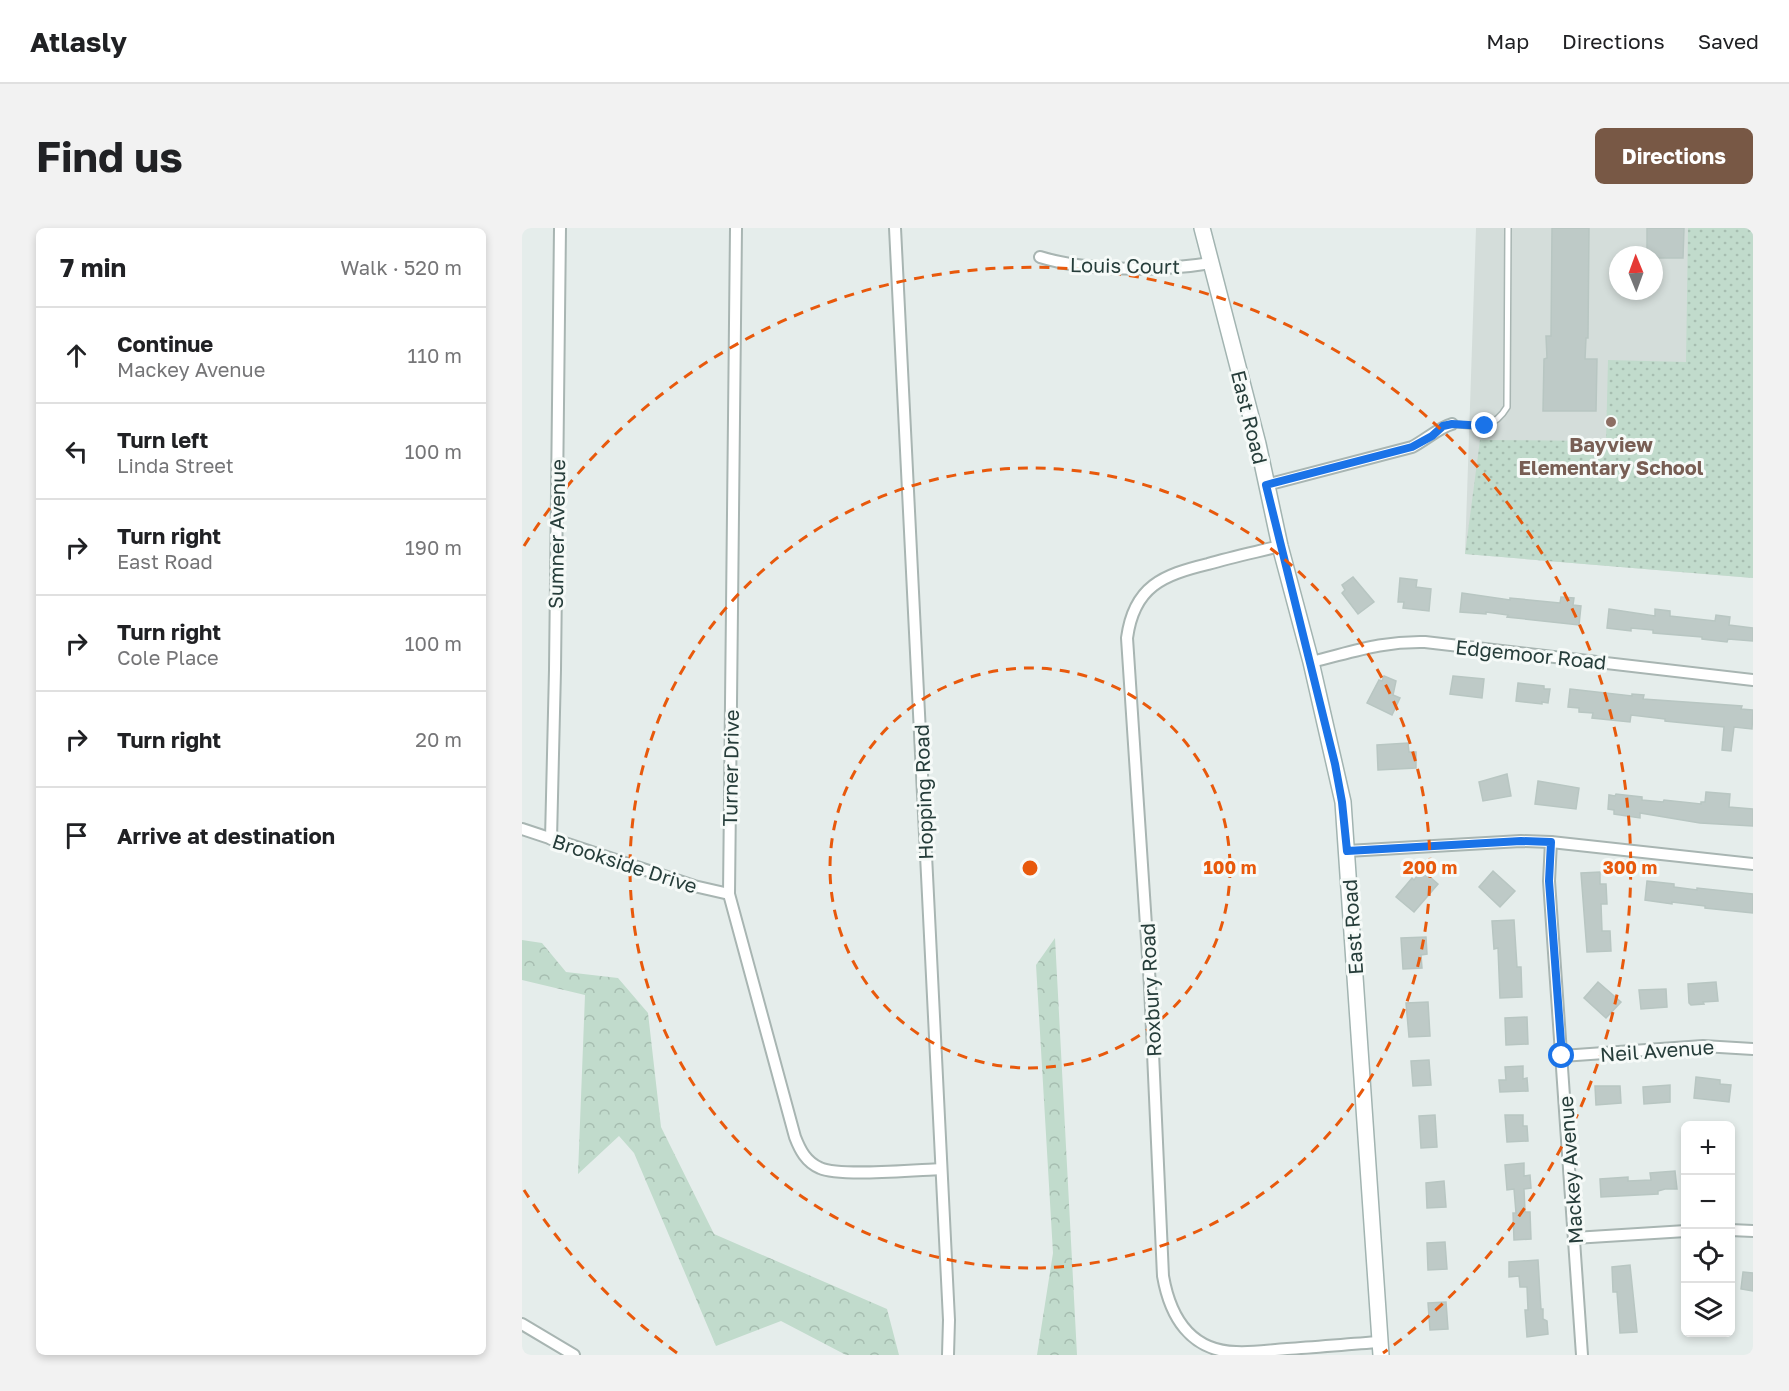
<!DOCTYPE html>
<html lang="en">
<head>
<meta charset="utf-8">
<style>
  :root { --surface:#fff; --page:#f2f2f2; --text:#202124; --muted:#757577; --line:#e0e0e0; --accent:#785845 }
  body { margin:0; font-family:"Golos Text",sans-serif; background:var(--page); color:var(--text) }
  .controls { position:absolute; right:18px; bottom:18px; display:grid; overflow:hidden; border-radius:9px; box-shadow:0 3px 9px #0003 }
  .controls button { width:54px; height:54px; display:grid; place-items:center; padding:0; border:0; border-bottom:2px solid var(--line); background:var(--surface); color:var(--text); font:30px sans-serif }
  .compass { position:absolute; left:1087px; top:18px; width:54px; height:54px; border-radius:50%; background:var(--surface); box-shadow:0 3px 9px #0003; rotate:359deg }
  .stop { position:absolute; width:18px; height:18px; margin:-14px; border:4px solid #1a73e8; border-radius:50%; background:#fff }
  .stop.end { background:#1a73e8; border-color:#fff; box-shadow:0 2px 6px #0008 }
  .list { margin:0; padding:0; list-style:none }
  h2 { display:flex; justify-content:space-between; align-items:center; height:78px; margin:0; padding:0 24px; font-size:26px }
  h2 small { font-size:20px; font-weight:400; color:var(--muted) }
  .list li { display:grid; grid-template-columns:39px 1fr auto; gap:18px; align-items:center; box-sizing:border-box; height:96px; padding:0 24px; border-top:2px solid var(--line) }
  .list b { display:block; font-size:22px; white-space:nowrap }
  .list p { margin:0; font-size:20px; white-space:nowrap; color:var(--muted) }
  .list em { font-size:20px; font-style:normal; color:var(--muted) }
  .icon { flex:none; width:33px; height:33px; fill:none; stroke:currentColor; stroke-width:2; stroke-linecap:round; stroke-linejoin:round }
  .map { position:relative; flex:none; width:1231px; height:1127px; overflow:hidden; border-radius:9px }
  header { display:flex; align-items:center; gap:36px; box-sizing:border-box; height:84px; padding:0 30px; background:var(--surface); border-bottom:2px solid var(--line) }
  header strong { font-size:28px }
  nav { display:flex; gap:33px; margin-inline-start:auto; font-size:21px }
  .intro { display:flex; align-items:center; justify-content:space-between; box-sizing:border-box; height:144px; padding:0 36px }
  h1 { margin:0; font-size:42px }
  .button { padding:15px 27px; border-radius:9px; background:var(--accent); color:#fff; font-size:21px; font-weight:700 }
  main { display:flex; gap:36px; padding:0 36px }
  aside { flex:1; background:var(--surface); border-radius:9px; box-shadow:0 3px 9px #0003 }
  .map>svg:first-child { display:block }
  .built { fill:#d4ddda; fill-rule:evenodd }
  .green { fill:url(#green-dots) }
  .forest { fill:url(#forest-crowns) }
  .building { fill:#becac7; stroke:#b8c6c2; stroke-width:1.5 }
  .lines { fill:none; stroke-linecap:round; stroke-linejoin:round }
  .lane-casing { stroke:#a8b5b2; stroke-width:8 }
  .street-casing { stroke:#a8b5b2; stroke-width:14 }
  .secondary-casing { stroke:#a2b4b1; stroke-width:18 }
  .lane { stroke:#fff; stroke-width:5 }
  .street { stroke:#fff; stroke-width:10 }
  .secondary { stroke:#fff; stroke-width:15 }
  .route { stroke:#1a73e8; stroke-width:8 }
  .ring { fill:none; stroke:#e8590c; stroke-width:3; stroke-dasharray:10 8 }
  .education-dot { fill:#8d6e63; stroke:#f6faf8; stroke-width:2 }
  .labels { text-anchor:middle; dominant-baseline:central; stroke-width:6; stroke-linejoin:round; paint-order:stroke }
  .street-label { font-size:20px; fill:#263d3a; stroke:#f6faf8 }
  .education-label { font-size:20px; font-weight:bold; fill:#785e54; stroke:#f6faf8 }
  .centre { fill:#e8590c; stroke:#f6faf8; stroke-width:3 }
  .ring-label { font-size:18px; text-anchor:middle; font-weight:bold; fill:#e8590c; stroke:#f6faf8; stroke-width:6; stroke-linejoin:round; paint-order:stroke }
</style>
</head>
<body>
<header>
<strong>Atlasly</strong>
<nav><a>Map</a><a>Directions</a><a>Saved</a></nav>
</header>
<div class="intro"><h1>Find us</h1><a class="button">Directions</a></div>
<main>
<aside>
<h2>7 min<small>Walk · 520 m</small></h2>
<ul class="list">
<li><svg class="icon" aria-label="ahead" viewBox="0 0 24 24"><path d="M12 20V5M6 11l6-6 6 6"/></svg><div><b>Continue</b><p>Mackey Avenue</p></div><em>110 m</em></li>
<li><svg class="icon" aria-label="left" viewBox="0 0 24 24"><path d="M17 20v-9H6M10 6l-5 5 5 5"/></svg><div><b>Turn left</b><p>Linda Street</p></div><em>100 m</em></li>
<li><svg class="icon" aria-label="right" viewBox="0 0 24 24"><path d="M7 20v-9h11M14 6l5 5-5 5"/></svg><div><b>Turn right</b><p>East Road</p></div><em>190 m</em></li>
<li><svg class="icon" aria-label="right" viewBox="0 0 24 24"><path d="M7 20v-9h11M14 6l5 5-5 5"/></svg><div><b>Turn right</b><p>Cole Place</p></div><em>100 m</em></li>
<li><svg class="icon" aria-label="right" viewBox="0 0 24 24"><path d="M7 20v-9h11M14 6l5 5-5 5"/></svg><div><b>Turn right</b></div><em>20 m</em></li>
<li><svg class="icon" aria-label="arrive" viewBox="0 0 24 24"><path d="M6 21V4h12l-3 4 3 4H6"/></svg><div><b>Arrive at destination</b></div></li>
</ul>
</aside>
<div class="map">
<svg width="1231" height="1127" viewBox="0 0 1231 1127">
  <defs>
    <pattern id="green-dots" width="8" height="8" patternUnits="userSpaceOnUse" patternTransform="scale(1.5)"><rect width="8" height="8" fill="#c1dbcc"/><path d="M2 2h.1M6 6h.1" fill="none" stroke="#a6bdb0" stroke-width="1.8" stroke-linecap="round"/></pattern>
    <pattern id="forest-crowns" width="20" height="18" patternUnits="userSpaceOnUse" patternTransform="scale(1.5)"><rect width="20" height="18" fill="#c1dbcc"/><path d="M2 6a3 3 0 1 1 6 0M12 15a3 3 0 1 1 6 0" fill="none" stroke="#a6bdb0"/></pattern>
  </defs>
  <rect width="100%" height="100%" fill="#e5edeb"/>
  <path class="built" d="M954,0H1231V350L943,326ZM1096,27H1132V63H1096Z"/>
  <polygon class="green" points="1166,0 1231,0 1231,350 943,326 958,212 1084,213 1086,132 1164,134"/>
  <g class="forest">
    <polygon points="533,710 555,1127 515,1127 531,1025 514,737"/>
    <polygon points="0,712 20,715 44,744 96,750 126,785 139,899 192,1006 365,1081 377,1127 324,1127 259,1093 194,1118 112,925 97,908 56,946 63,767 0,752"/>
  </g>
  <g class="building">
    <polygon points="1030,0 1067,0 1066,110 1064,110 1063,131 1075,131 1074,183 1021,183 1022,131 1025,130 1024,108 1029,108"/>
    <polygon points="1125,0 1162,0 1161,30 1132,30 1132,27 1125,27"/>
    <polygon points="831,349 852,374 836,386 820,365 823,362 820,357"/>
    <polygon points="878,350 895,352 894,359 909,361 907,383 881,380 882,374 876,374"/>
    <polygon points="940,365 988,372 988,370 1038,375 1039,369 1052,370 1051,377 1059,378 1057,397 985,389 986,387 964,384 964,386 938,384"/>
    <polygon points="1087,381 1133,388 1133,381 1148,383 1148,388 1193,393 1194,387 1208,389 1207,397 1231,400 1231,413 1206,411 1205,414 1180,411 1180,409 1131,405 1131,402 1109,400 1109,403 1085,400"/>
    <polygon points="862,448 874,453 871,467 878,470 870,487 845,475 857,452 860,453"/>
    <polygon points="931,448 962,451 960,470 928,466"/>
    <polygon points="996,455 1022,458 1022,461 1028,461 1026,475 1020,474 1020,476 994,473"/>
    <polygon points="1048,461 1110,468 1110,466 1122,467 1121,471 1220,478 1219,481 1231,482 1230,501 1212,499 1209,523 1200,522 1202,499 1143,493 1143,491 1109,487 1108,494 1070,490 1071,485 1057,484 1057,480 1046,479"/>
    <polygon points="886,515 887,524 894,524 894,540 856,542 855,517"/>
    <polygon points="985,546 989,568 961,573 957,554"/>
    <polygon points="1016,553 1057,560 1054,581 1013,576"/>
    <polygon points="1184,564 1208,566 1207,579 1231,581 1231,598 1178,595 1118,585 1118,590 1092,586 1092,582 1086,581 1087,567 1093,568 1094,566 1120,569 1120,572 1141,574 1142,572 1179,576 1179,574 1183,574"/>
    <polygon points="900,642 916,656 892,684 874,669 890,650 892,652"/>
    <polygon points="971,643 993,663 978,679 957,659"/>
    <polygon points="1078,644 1078,656 1084,656 1085,676 1079,676 1080,703 1088,703 1089,723 1065,724 1059,645"/>
    <polygon points="1125,653 1152,656 1152,659 1175,662 1175,660 1231,666 1231,685 1183,680 1183,678 1150,674 1150,676 1123,672"/>
    <polygon points="992,692 995,739 999,739 1000,769 978,770 976,720 972,721 970,693"/>
    <polygon points="904,709 905,726 899,727 900,740 881,741 879,710"/>
    <polygon points="1076,754 1099,774 1084,790 1062,770"/>
    <polygon points="1194,754 1196,773 1181,774 1182,776 1169,777 1167,775 1166,756"/>
    <polygon points="1144,761 1145,779 1119,781 1117,762"/>
    <polygon points="906,774 908,808 887,809 884,775"/>
    <polygon points="1005,789 1006,816 984,817 983,790"/>
    <polygon points="907,832 909,857 891,858 889,833"/>
    <polygon points="1001,838 1001,851 1005,850 1006,863 978,864 977,852 984,852 983,839"/>
    <polygon points="1174,849 1198,852 1198,856 1209,857 1207,874 1172,870"/>
    <polygon points="1148,857 1148,874 1122,876 1121,859"/>
    <polygon points="1073,858 1098,858 1099,875 1074,877"/>
    <polygon points="913,887 915,919 899,920 897,888"/>
    <polygon points="983,887 1001,887 1001,898 1005,898 1006,913 985,914"/>
    <polygon points="1002,935 1002,948 1008,947 1009,960 1002,961 1003,984 1008,984 1009,1011 992,1012 991,985 994,985 992,961 985,962 983,937"/>
    <polygon points="1153,943 1155,961 1143,961 1136,963 1136,966 1079,969 1078,951 1106,949 1106,953 1129,952 1128,945"/>
    <polygon points="922,953 924,979 905,980 904,955"/>
    <polygon points="923,1014 925,1041 906,1042 905,1015"/>
    <polygon points="1016,1032 1019,1081 1021,1081 1021,1091 1025,1093 1026,1106 1005,1109 1003,1082 1006,1082 1005,1059 998,1059 997,1048 987,1049 987,1034"/>
    <polygon points="1108,1037 1115,1104 1098,1105 1095,1064 1091,1064 1090,1039"/>
    <polygon points="1221,1044 1231,1045 1231,1063 1219,1061"/>
    <polygon points="924,1074 926,1101 908,1102 906,1075"/>
  </g>
  <g class="lines">
    <defs>
      <path id="lane" d="M930,196C954,198 971,203 985,179L986,0"/>
      <g id="street">
        <path d="M214,0L207,666L273,909C278,922 284,934 298,940C317,949 394,942 419,941"/>
        <polyline points="373,0 427,1092 426,1127"/>
        <path d="M518,29C566,44 640,43 689,35"/>
        <path d="M744,257L890,219C902,213 918,199 930,196"/>
        <path d="M758,318C734,324 710,329 686,336C641,347 612,358 605,410L628,758L641,1048C648,1088 668,1123 714,1124C731,1125 748,1122 765,1121C796,1119 827,1116 858,1114"/>
        <path d="M789,434C831,424 859,413 903,414L1231,452"/>
        <polyline points="0,601 172,658 207,666"/>
        <polyline points="29,611 33,442 38,0"/>
        <polyline points="1029,614 1027,653 1060,1127"/>
        <polyline points="825,623 999,613 1029,614 1231,636"/>
        <polyline points="1040,828 1181,818 1231,821"/>
        <polyline points="1208,1002 1231,1003"/>
        <polyline points="1052,1010 1164,1003"/>
        <polyline points="0,1096 52,1127"/>
      </g>
      <polyline id="secondary" points="680,0 736,216 758,318 789,434 821,574 859,1127"/>
    </defs>
    <use href="#lane" class="lane-casing"/>
    <use href="#street" class="street-casing"/>
    <use href="#secondary" class="secondary-casing"/>
    <use href="#lane" class="lane"/>
    <use href="#street" class="street"/>
    <use href="#secondary" class="secondary"/>
  </g>
  <g class="lines">
    <polyline class="route" points="963,198 930,196 921,198 910,208 890,219 744,257 813,536 820,574 825,623 999,613 1029,614 1027,653 1040,828"/>
  </g>
  <g class="ring">
    <circle cx="508" cy="640" r="200"/>
    <circle cx="508" cy="640" r="400"/>
    <path d="M155 1125A600 600 0 0 1 2 962M2 318A600 600 0 1 1 861 1125"/>
  </g>
  <circle class="education-dot" cx="1089" cy="194" r="6"/>
  <g class="labels">
    <g class="street-label">
      <text transform="translate(603 37) rotate(1)">Louis Court</text>
      <text transform="translate(728 189) rotate(76)">East Road</text>
      <text transform="translate(34 306) rotate(-89)">Sumner Avenue</text>
      <text transform="translate(1009 426) rotate(6)">Edgemoor Road</text>
      <text transform="translate(208 540) rotate(-89)">Turner Drive</text>
      <text transform="translate(401 564) rotate(-92)">Hopping Road</text>
      <text transform="translate(103 635) rotate(18)">Brookside Drive</text>
      <text transform="translate(830 699) rotate(-94)">East Road</text>
      <text transform="translate(628 762) rotate(-93)">Roxbury Road</text>
      <text transform="translate(1135 822) rotate(-4)">Neil Avenue</text>
      <text transform="translate(1048 942) rotate(-94)">Mackey Avenue</text>
    </g>
    <g class="education-label">
      <text x="1089" y="216">Bayview<tspan x="1089" dy="23">Elementary School</tspan></text>
    </g>
  </g>
  <circle cx="508" cy="640" r="9" class="centre"/>
  <g class="ring-label">
    <text x="708" y="646">100 m</text>
    <text x="908" y="646">200 m</text>
    <text x="1108" y="646">300 m</text>
  </g>
</svg>
<div class="controls">
<button>+</button>
<button>−</button>
<button><svg class="icon" aria-label="locate" viewBox="0 0 24 24"><circle cx="12" cy="12" r="6"/><path d="M12 2v4M12 18v4M2 12h4M18 12h4"/></svg></button>
<button><svg class="icon" aria-label="layers" viewBox="0 0 24 24"><path d="M12 4l9 5-9 5-9-5zM3 14l9 5 9-5"/></svg></button>
</div>
<svg class="compass" viewBox="-18 -18 36 36"><path d="M0-13l5 13h-10z" fill="#e53935"/><path d="M0 13l5-13h-10z" fill="#757577"/></svg>
<div class="stop" style="left:1040px;top:828px"></div>
<div class="stop end" style="left:963px;top:198px"></div>
</div>
</main>
</body>
</html>
